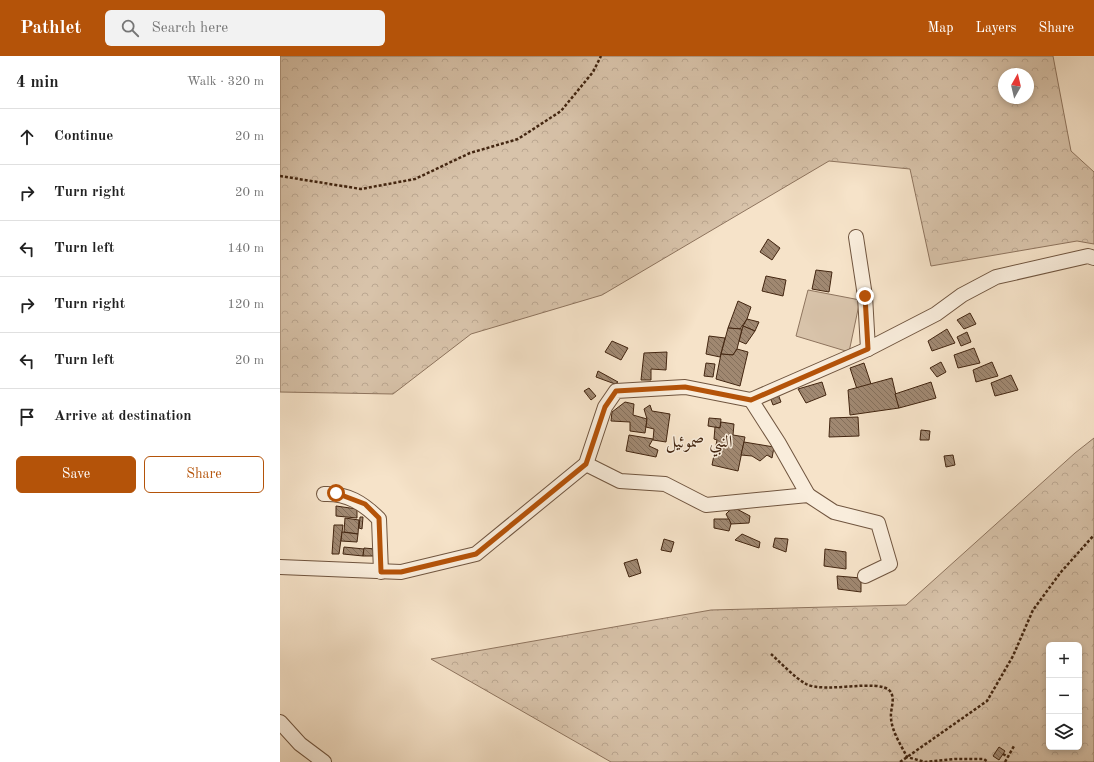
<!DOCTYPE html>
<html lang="en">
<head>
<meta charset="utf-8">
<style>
  :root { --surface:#fff; --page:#f2f2f2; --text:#222; --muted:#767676; --line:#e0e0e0; --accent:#b45309 }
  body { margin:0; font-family:"Old Standard TT",Amiri,serif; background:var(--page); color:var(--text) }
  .controls { position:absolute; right:12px; bottom:12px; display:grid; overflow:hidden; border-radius:6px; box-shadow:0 2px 6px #0003 }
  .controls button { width:36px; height:36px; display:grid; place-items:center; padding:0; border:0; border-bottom:1px solid var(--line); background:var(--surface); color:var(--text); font:20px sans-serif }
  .compass { position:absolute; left:718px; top:12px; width:36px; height:36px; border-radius:50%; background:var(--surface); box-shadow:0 2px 6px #0003; rotate:8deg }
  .stop { position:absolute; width:12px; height:12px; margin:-9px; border:3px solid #b45309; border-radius:50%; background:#fff }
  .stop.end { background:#b45309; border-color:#fff; box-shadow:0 1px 4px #0008 }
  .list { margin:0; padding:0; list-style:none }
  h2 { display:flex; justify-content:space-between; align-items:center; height:52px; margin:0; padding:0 16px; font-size:17px }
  h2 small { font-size:13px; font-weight:400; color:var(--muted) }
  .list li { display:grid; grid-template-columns:26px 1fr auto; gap:12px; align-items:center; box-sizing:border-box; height:56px; padding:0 16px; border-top:1px solid var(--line) }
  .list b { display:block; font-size:15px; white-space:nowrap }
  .list em { font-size:13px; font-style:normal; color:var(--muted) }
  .actions { display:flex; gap:8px; padding:12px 16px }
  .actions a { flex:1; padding:9px 0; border:1px solid var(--accent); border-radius:6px; text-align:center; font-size:14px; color:var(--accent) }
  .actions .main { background:var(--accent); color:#fff }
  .icon { flex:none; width:22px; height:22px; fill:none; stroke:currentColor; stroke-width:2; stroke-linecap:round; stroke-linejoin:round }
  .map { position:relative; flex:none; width:814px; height:706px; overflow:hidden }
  header { display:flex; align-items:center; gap:24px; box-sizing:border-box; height:56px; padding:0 20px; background:var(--accent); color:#fff }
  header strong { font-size:19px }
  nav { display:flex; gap:22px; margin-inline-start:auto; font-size:14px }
  .search { width:280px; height:36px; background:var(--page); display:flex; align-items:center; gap:10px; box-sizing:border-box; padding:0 14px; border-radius:6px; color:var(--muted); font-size:15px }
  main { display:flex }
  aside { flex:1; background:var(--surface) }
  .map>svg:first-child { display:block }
  .forest { fill:url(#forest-crowns); stroke:#8e745e; fill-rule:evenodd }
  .pitch { fill:#d8c3aa; stroke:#8e745e }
  .building { fill:url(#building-back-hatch); stroke:#432611 }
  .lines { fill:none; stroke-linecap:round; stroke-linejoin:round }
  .minor-casing { stroke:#70553f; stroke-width:16 }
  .path { stroke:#432611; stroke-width:2.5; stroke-dasharray:3 2; stroke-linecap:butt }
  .minor { stroke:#f9eddc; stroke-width:14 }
  .route { stroke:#b45309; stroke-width:5 }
  .labels { text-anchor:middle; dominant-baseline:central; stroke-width:3; stroke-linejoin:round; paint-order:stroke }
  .quarter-label { font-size:17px; fill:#432611; stroke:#f9eddc }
</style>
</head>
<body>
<header>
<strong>Pathlet</strong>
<div class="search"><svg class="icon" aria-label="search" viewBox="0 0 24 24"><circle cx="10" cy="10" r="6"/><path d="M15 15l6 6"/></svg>Search here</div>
<nav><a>Map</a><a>Layers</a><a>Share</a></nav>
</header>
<main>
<aside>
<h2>4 min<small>Walk · 320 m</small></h2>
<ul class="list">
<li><svg class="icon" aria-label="ahead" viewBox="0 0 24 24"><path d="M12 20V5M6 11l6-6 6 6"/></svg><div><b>Continue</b></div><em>20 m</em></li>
<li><svg class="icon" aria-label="right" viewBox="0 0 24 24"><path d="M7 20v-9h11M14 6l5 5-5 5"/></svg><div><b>Turn right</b></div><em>20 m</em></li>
<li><svg class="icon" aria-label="left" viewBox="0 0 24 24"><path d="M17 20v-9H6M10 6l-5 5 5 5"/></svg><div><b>Turn left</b></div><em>140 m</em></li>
<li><svg class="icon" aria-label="right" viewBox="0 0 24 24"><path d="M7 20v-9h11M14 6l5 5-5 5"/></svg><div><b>Turn right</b></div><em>120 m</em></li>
<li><svg class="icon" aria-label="left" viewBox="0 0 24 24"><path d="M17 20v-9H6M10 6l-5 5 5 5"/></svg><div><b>Turn left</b></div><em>20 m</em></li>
<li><svg class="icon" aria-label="arrive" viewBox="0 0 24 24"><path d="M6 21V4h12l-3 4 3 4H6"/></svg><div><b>Arrive at destination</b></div></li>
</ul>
<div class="actions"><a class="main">Save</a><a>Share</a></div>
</aside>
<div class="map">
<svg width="814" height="706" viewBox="0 0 814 706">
  <defs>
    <pattern id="forest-crowns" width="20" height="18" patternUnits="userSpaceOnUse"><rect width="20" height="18" fill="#d8c3aa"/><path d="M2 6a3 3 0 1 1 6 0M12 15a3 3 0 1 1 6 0" fill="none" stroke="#bba791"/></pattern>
    <pattern id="building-back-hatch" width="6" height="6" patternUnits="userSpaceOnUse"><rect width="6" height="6" fill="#a08871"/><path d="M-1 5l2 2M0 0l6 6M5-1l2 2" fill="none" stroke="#846f5b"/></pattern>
  </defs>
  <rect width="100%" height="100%" fill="#f6e3c9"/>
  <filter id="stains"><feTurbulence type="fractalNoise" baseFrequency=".005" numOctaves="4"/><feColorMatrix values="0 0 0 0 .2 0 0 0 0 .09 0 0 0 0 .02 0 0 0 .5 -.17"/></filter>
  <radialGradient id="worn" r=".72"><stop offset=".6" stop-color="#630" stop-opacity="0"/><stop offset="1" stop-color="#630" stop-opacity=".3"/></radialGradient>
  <g class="forest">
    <path d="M0,0H773L791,95L814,116V188L797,185L651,210L630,113L549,105L322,239L191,278L113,338L0,336ZM724,18H748V42H724Z"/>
    <path d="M814,382V706H331L151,603L431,554L626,549L795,397ZM769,589H799V691H769Z"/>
  </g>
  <polygon class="pitch" points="528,234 580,244 569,296 516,280"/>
  <g class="building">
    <polygon points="488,183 500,192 492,204 480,196"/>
    <polygon points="536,214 552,216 549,236 532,233"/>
    <polygon points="486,220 506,224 503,240 482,235"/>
    <polygon points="458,245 471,251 467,263 460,273 448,272"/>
    <polygon points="690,257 696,268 684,273 677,264"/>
    <polygon points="467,263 479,266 475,275 463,270"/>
    <polygon points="463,270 475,275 466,288 459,285"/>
    <polygon points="448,272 462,273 457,293 453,299 441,298"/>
    <polygon points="667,273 675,287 652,295 648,285"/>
    <polygon points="687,276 691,286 681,290 677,281"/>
    <polygon points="429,280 445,282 440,301 426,298"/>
    <polygon points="332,285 348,292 341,304 325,296"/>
    <polygon points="694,292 700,307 678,312 674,299"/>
    <polygon points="457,293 468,296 460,330 436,323 441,298 453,299"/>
    <polygon points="387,296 386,314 371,313 371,324 361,324 364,297"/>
    <polygon points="661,306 666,316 657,321 650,312"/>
    <polygon points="712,306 718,320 696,326 693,314"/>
    <polygon points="426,307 435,308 433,321 424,320"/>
    <polygon points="584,307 591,328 577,333 570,312"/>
    <polygon points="318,315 329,321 338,326 335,328 316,321"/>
    <polygon points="731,319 738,334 715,340 711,327"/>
    <polygon points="612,322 619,352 570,359 568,334"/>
    <polygon points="542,326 546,339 526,347 518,333"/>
    <polygon points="651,326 656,342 619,352 615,338"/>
    <polygon points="309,332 316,340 311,344 304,335"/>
    <polygon points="498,338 501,346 493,349 490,341"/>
    <polygon points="345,346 354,348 353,359 367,363 365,377 350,375 350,366 331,365 332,356"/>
    <polygon points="370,349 372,355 390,358 386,386 373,384 374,373 366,371 367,363 364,353"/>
    <polygon points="578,361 579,380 549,381 550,362"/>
    <polygon points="429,362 441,363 440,372 428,370"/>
    <polygon points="441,366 454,368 453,379 465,381 458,415 432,409 437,384 434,383 435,371 440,372"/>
    <polygon points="641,374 650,375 649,384 640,384"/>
    <polygon points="349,379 373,383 369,390 378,394 376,401 346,395"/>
    <polygon points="464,386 494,391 492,402 487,399 480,405 472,400 461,399"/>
    <polygon points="673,399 675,409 666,411 664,400"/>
    <polygon points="56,450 77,453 77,462 56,460"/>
    <polygon points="453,451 470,460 469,467 451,468 446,458"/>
    <polygon points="80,461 83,461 82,473 79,472"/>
    <polygon points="65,462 79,464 78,478 64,476"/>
    <polygon points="434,463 449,463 451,468 449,475 434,472"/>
    <polygon points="54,469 63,469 59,498 52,498"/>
    <polygon points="62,476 78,478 77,486 61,485"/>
    <polygon points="462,478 480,486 479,492 455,484"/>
    <polygon points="495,482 508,483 506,496 493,491"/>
    <polygon points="384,483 394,486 391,496 381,494"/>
    <polygon points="64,491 84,493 83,500 63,498"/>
    <polygon points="84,492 95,493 95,500 83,500"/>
    <polygon points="545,493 566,496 566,513 544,510"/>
    <polygon points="357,503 361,517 349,521 344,507"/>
    <polygon points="557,520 581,522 581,536 558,533"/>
    <polygon points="719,691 725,695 719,704 713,700"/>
  </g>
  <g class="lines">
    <defs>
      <g id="minor">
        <polyline points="576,181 585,240 588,293"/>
        <polyline points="471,344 498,386 528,439"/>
        <polyline points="306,408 340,425 385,428 426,449 528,439 554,456 598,467 610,508 585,520"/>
        <path d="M44,438C67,437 83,447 99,463L101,516"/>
        <polyline points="0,511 121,516 196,498 306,408 325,351 336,335 405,331 471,344 588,293 656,258 682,239 716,221 808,200 814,202"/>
        <polyline points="0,666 20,688 44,706"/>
      </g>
    </defs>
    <use href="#minor" class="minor-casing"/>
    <g class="path">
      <polyline points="0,120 81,133 135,123 190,97 238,83 281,55 313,16 321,0"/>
      <path d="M491,598C502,608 514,621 526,628C546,638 598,622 610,635C616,643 610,653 611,662C612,676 621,689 627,701L645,706L675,703H704L708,706"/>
      <polyline points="723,698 728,701"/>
      <polyline points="620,706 707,645 733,600 753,554 781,516 814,479"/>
      <polyline points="725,706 734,690"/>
    </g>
    <use href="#minor" class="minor"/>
  </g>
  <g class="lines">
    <polyline class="route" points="56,437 85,448 99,462 101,516 121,516 196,498 306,408 325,351 336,335 405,331 471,344 588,293 585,240"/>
  </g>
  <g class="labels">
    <g class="quarter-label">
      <text x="419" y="386">النبي صموئيل</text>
    </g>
  </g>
  <rect width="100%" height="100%" filter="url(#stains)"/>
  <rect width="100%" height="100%" fill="url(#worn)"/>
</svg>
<div class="controls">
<button>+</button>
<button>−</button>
<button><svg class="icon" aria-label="layers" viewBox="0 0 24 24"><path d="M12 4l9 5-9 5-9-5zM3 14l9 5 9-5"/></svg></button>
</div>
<svg class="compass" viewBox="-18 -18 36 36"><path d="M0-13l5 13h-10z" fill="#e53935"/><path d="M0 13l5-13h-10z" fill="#767676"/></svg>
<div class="stop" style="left:56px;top:437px"></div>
<div class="stop end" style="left:585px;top:240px"></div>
</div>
</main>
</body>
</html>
